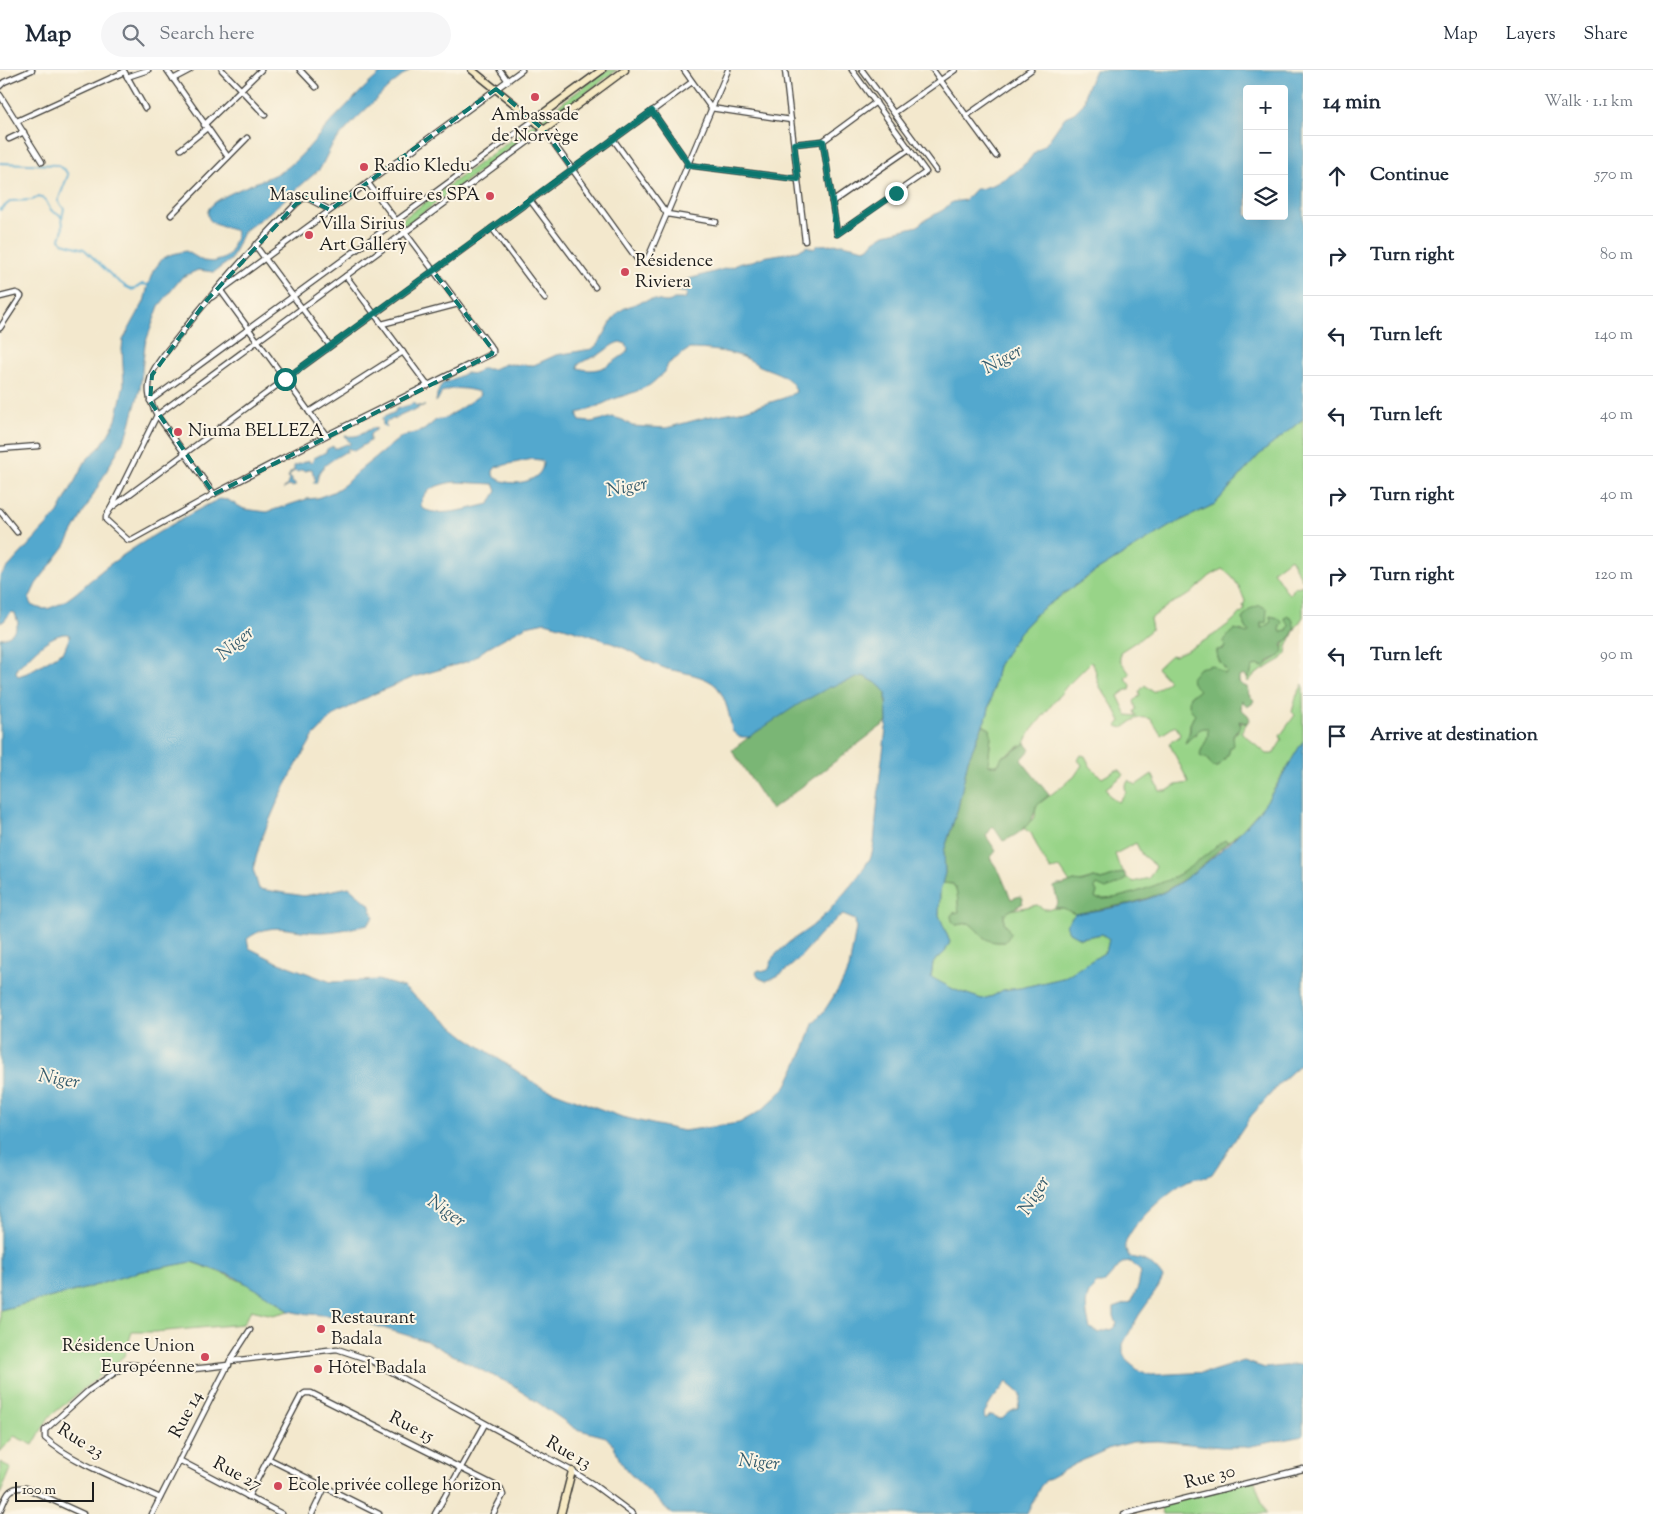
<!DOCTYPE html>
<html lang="en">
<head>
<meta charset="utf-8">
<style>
  :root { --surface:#fff; --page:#f6f6f7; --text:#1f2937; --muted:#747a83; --line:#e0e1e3 }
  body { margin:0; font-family:"Sorts Mill Goudy",serif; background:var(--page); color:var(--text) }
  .controls { position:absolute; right:15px; top:15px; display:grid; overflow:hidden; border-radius:5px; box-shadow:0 5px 20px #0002 }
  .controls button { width:45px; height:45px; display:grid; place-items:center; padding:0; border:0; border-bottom:1px solid var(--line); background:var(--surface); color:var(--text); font:25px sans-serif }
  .scale { position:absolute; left:15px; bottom:12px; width:79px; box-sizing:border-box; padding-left:5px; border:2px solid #1c1c1c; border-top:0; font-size:14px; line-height:18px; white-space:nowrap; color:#1c1c1c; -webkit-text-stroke:4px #fcf5e5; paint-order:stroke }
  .stop { position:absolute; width:15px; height:15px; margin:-11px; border:4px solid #0f766e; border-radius:50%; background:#fff }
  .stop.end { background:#0f766e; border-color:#fff; box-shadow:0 1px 5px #0008 }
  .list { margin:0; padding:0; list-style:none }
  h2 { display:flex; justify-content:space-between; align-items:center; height:65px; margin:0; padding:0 20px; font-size:21px }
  h2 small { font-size:16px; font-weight:400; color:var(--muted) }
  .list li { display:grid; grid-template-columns:32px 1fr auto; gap:15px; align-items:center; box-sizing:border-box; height:80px; padding:0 20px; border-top:1px solid var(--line) }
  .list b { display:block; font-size:19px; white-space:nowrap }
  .list em { font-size:16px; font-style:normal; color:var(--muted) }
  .icon { flex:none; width:28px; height:28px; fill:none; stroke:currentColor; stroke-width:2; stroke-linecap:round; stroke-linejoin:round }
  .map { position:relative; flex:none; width:1303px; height:1444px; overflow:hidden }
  header { display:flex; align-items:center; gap:30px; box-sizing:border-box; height:70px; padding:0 25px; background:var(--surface); border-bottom:1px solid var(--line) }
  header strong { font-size:24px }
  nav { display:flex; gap:28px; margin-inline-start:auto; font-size:18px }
  .search { width:350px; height:45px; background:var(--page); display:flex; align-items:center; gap:12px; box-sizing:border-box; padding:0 18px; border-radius:28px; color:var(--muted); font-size:19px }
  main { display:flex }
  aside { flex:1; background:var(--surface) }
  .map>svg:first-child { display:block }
  .green { fill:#98d488; stroke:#5a7852; fill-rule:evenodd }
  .forest { fill:#7ab674; stroke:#4b6948 }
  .water { fill:#52a8ce; stroke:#376275; fill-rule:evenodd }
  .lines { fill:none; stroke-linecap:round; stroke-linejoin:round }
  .stream { stroke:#52a8ce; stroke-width:2 }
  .street-casing { stroke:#3c3b37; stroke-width:7 }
  .secondary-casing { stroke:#3c3b37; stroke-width:9 }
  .street { stroke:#fff; stroke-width:4.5 }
  .secondary { stroke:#f6e9c3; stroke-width:6 }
  .route { stroke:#0f766e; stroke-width:6 }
  .marked { fill:none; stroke:#0f766e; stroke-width:4; stroke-dasharray:10 6; stroke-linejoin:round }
  .poi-dot { fill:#d1495b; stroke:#fcf5e5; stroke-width:2 }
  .labels { text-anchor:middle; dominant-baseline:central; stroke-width:4; stroke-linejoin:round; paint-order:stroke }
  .poi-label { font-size:18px; fill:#1c1c1c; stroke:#fcf5e5; text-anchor:start }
  .street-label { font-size:18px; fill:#1c1c1c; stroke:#fcf5e5 }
  .water-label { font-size:19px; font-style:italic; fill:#345b6c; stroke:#fcf5e5 }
</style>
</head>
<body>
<header>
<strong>Map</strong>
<div class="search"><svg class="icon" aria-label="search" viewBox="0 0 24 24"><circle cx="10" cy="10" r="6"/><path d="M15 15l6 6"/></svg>Search here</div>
<nav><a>Map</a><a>Layers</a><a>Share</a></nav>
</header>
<main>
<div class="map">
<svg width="1303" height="1444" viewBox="0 0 1303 1444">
  <rect width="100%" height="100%" fill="#fcf5e5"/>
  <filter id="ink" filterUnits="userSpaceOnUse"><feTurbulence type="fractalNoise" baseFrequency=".02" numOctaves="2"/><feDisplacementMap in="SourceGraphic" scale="10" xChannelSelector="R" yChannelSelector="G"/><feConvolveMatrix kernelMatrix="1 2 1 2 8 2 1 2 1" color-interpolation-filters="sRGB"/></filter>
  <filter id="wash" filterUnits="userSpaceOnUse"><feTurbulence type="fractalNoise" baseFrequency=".0096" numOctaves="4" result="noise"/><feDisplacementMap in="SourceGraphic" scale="20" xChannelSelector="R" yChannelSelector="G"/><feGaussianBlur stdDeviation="1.12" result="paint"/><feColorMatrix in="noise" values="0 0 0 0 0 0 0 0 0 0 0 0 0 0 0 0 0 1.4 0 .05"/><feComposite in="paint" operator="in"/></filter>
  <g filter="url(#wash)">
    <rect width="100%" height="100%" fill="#f3e8cd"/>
    <g class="green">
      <polygon points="607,0 617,0 402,158 397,153"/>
      <path d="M1303,349V511L1290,488L1273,501L1287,522L1289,524L1292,522L1294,518L1303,515V547L1295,559L1287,577L1286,583L1282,589L1254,605L1248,612L1247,608L1250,606L1252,598L1257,595L1262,597L1280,586C1283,573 1288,569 1295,559L1292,552H1288L1289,555L1287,561L1281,563L1278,548L1270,546L1271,553L1263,558H1261V552L1266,553L1249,541L1242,549L1247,559L1251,562L1246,563L1241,560L1225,575L1224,579L1217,580C1217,591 1221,593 1227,601L1225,605L1212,595L1204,598L1199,621L1190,626C1189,633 1189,639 1195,644L1190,654L1189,665H1195C1198,659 1201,657 1207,658C1211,667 1204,675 1200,683L1207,689L1213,697H1218L1229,683C1228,674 1232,667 1238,661V650L1241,653H1247L1241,662L1267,684H1273L1282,670L1280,666L1295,645L1292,642L1296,627L1303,614V671L1265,734L1242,760L1228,772L1226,770C1211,783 1194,797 1176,806C1161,815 1110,834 1095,828L1097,822L1095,818L1097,815L1121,813L1127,808L1133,812L1149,808L1156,796L1142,785L1136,773L1115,784L1119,796L1124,802L1102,810L1094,808L1079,812L1074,811L1070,813L1060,798L1051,800L1042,787L1031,763L1023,758L1035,747L1036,736L1074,707L1082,695L1078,690L1081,685L1085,686L1090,696L1102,708L1116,700H1120L1124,705L1106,718C1109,726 1111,729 1119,732L1126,722L1125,716L1129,710L1136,715L1152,704L1160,721H1167L1176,715L1189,713L1169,673L1179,667L1180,663L1175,656L1161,665L1151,649C1138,645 1134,650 1123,658L1117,656L1121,651C1115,638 1108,629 1100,617C1095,607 1098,601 1091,592L1066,617L1031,661L1025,673L1011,682L1002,687L998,695H988L991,666L990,659L983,655L988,643L998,596L1019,562L1038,542L1093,503L1170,456L1215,434L1259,385ZM1222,499C1236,508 1239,517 1245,531L1243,536L1245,539C1225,560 1201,574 1174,586L1171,585L1157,598L1169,611L1153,622L1145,615L1139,622L1140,625L1134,631L1136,639L1134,642L1137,646L1127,645L1118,626L1126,620H1130L1131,615L1125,608L1130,604L1120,590V582L1140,569L1152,559L1150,549L1170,534L1189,525L1210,506Z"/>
      <path d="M942,813L953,814C959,824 957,831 959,842L951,846L952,851L956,855L969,853C985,865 981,873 1005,872L1007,856L1004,852V844L1010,840L1037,835L1044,839L1063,838L1075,844L1066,855L1069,862L1080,868L1102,864L1110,869L1107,878L1104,883L1063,908L1020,918L1003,920L993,926L982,929L955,920L931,908L933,893L945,882L950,872L939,846L940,822Z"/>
      <path d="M191,1192C226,1204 262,1217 289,1241L273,1245L251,1240L243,1254L155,1262H132L124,1286L49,1347L33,1375L14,1366L0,1382V1240L84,1219L138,1202Z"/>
      <polygon points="0,1392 11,1399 0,1425"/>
      <polygon points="1254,1409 1266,1444 1162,1444 1160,1433"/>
    </g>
    <g class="forest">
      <path d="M1260,535L1267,539L1266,553L1261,552V558H1263L1271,553L1270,546L1278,548L1282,552L1279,559L1281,562L1287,561L1289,555L1284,548L1287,545L1292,548L1295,559L1289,569L1284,572L1282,576L1283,581L1280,586L1269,591L1265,597L1257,595L1252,598L1250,606L1247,608L1245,605L1239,607V612L1242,615L1247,617L1249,625L1254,630L1252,634L1247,637L1242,630L1241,639L1248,645L1250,649L1247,653L1239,651L1241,655L1233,666L1234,675L1229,678V683L1218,697H1213L1207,689L1200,686C1201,675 1211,669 1207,658C1197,657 1193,668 1185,673L1190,661V654L1195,644C1189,639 1188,633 1190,626L1199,620L1192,613L1191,608L1199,598L1212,595L1225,604L1227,601C1221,593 1217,591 1217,580L1224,579L1225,575L1223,572L1230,563L1235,559L1246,563L1249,562L1247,559L1242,549L1250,539Z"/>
      <path d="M863,606L875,612L886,622L887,652L771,740L732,680C759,659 798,630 830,617C840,612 852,609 863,606Z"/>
      <path d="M983,655L990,659L991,666L988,695H998L1002,687L1011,683L1025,673L1030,680L1021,690L1049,725L1036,736C1034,753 1019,765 1003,771L993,756L986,766L996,781L990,788L1000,803L1011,829L1020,826L1023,828L1022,834L1004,844V852L1011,864L1005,872C981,873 985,865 969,853L956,855L952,851L951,846L953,843L959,842C957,831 959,824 953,814L942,813L945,803L944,781L958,738L968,690Z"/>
      <path d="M1226,770L1228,772L1194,803L1160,824L1132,833L1075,844L1063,838L1054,837L1058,833L1054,817L1058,815H1064L1074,811L1082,812L1094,808L1102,810L1124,802L1127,808L1121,813L1106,819L1097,815L1095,818L1097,822L1095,828C1110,834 1161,814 1176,806C1185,801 1194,794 1202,788C1210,783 1218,772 1226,770Z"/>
    </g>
    <g class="water">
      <path d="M384,0H410L391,15L355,50L332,75L320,99L270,142L243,162L231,190L214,202L198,200L182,207L159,236L145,274L140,319L128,362L65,476L36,514L29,529L31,535C37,538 44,540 50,538C74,530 89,509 109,495C146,469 179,449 219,429L228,430L244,439L267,442L307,429L317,428L333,422L344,415L356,403L401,367L424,360L436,350L446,348L480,325L479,322C469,319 453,316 443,322C440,324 439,329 436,332L437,324L442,314L466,303L475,304L480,299H493L505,294L534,295L556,285L592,279C606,270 609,247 623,239C629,236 642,231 649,230C659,228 665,236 674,229H685L687,223L675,221L674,219L675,216L682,215L685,210L735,196L740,192L747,193L763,187L798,181L807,176L814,179L818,175L843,174L865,179L869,177L874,171L885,164L918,156L923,151L943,140L952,132L965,130L975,119H980L995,114L1014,103L1028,91L1034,83L1046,74L1065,47L1074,43L1084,33L1086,20L1095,0H1303V349L1259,385L1215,434L1170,456L1093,503L1038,542L1019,562L998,596L988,643L968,690L958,738L944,781L945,803L940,822L939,845L950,872L945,882L933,893L931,907L955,920L982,929L993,926L1003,920L1020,918L1063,908L1104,883L1107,878L1109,869L1102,864L1080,868L1069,862L1066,855L1075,844C1103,839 1134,836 1160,824C1193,808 1245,762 1266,732C1280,713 1290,691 1303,671V992L1282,1011L1251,1046L1212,1104C1205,1108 1198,1107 1190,1110C1173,1116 1126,1158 1125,1176C1125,1179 1128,1183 1129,1187C1144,1188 1155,1195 1163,1208L1158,1218L1139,1245L1123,1274V1283L1127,1291L1138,1300L1151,1305L1209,1302L1244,1291L1265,1298L1303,1294V1366L1246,1377H1222L1157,1371L1133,1372L1110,1378L1075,1394L1046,1410L1040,1417L1027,1444H672L628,1402L620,1391L614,1376L606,1367L576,1359L511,1314L485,1302L426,1271L346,1247L298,1243L289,1241L280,1233L233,1206L192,1192L138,1202L84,1219L0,1240V568C10,567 15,562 18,553L15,543L11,542L4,551L0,553V506L58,443L86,390L100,377L108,365L116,350L124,314L122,279L123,270L144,232L148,215L153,201L163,188L172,184L186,181L203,191L213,192L223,189L230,184L237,163L236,161C227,157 205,156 208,141C211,126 270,109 284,100C300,89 314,71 327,56C345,37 364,17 384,0ZM1247,19H1284V146H1247ZM620,272L626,274L628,280C626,284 623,285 619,288C605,298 595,303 578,298V295C585,289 591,289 598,285C606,281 611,274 620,272ZM689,279C706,279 727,281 743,287C749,289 754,293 760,296C773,302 792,305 796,322L784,328L745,340L707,347L666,358L632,356L623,350L613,347L591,352L580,351L578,347V343L592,339L611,330L635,322L650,315L665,302L668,294ZM532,389L540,390L543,392C544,414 505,419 493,405V401L496,397ZM456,412L494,414L497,421L489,434C472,438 435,449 421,437C420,419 442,413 456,412ZM545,552C569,558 603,569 626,579C640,586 652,594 667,599C681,602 708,606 717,617C726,628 730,647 732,661L739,667H749L799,634L830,617L863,606L875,612L886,622L887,652L880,705L874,774L871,787L857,808L828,842L811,857L788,873L773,887L769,899L766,901L759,900L756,902L759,908L766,911C801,899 813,863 843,845L855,850L856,858L849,899L841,915L824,941L813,953L806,975L787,1015L777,1026L762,1040L739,1053L683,1061L622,1047L539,1016L466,967L403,917L378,910L331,912L277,892L249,878L247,869C272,850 289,862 316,862C332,863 351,858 367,855L374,847L369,834L349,817L304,826L259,819L253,799L261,770L280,726L297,694L313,667L333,646L374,624L414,607L469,591L490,576L526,556ZM63,564H68L70,566L64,581L27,603L18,606L16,603L17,598C31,586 44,568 63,564ZM1131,1192L1141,1202L1138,1217L1131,1232L1114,1238V1246L1117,1254L1112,1259L1099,1263L1090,1258C1086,1242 1082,1226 1097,1214H1103L1122,1193ZM1007,1312L1021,1324L1018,1338L1010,1342L1002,1349L996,1348L993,1345L989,1346L986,1350L983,1345L993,1329Z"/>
      <polygon points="413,332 416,336 418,334 419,336 425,336 418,337 418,339 411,342 409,341 400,345 395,349 392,349 390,351 387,351 385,354 387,356 386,358 383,355 382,348 395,342 396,339 410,335"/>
      <path d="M372,358L377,359L370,364V371L354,381L348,378L347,382H345C337,387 327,392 320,401C317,405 319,408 316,413H313L316,409L314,408L315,405L313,404L312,399H308L307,401L301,400L298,402L295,401L291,403L289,407L292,409V413H295V416L292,417L291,415L283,419L287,415L289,409L288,408L290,403L294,400V396L309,390V392L312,393L314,388L326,382L327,379L333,376V378H337L347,374L349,375L350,373L345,366C359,367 360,365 372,358Z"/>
    </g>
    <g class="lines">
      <g class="stream">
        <polyline points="0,93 57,95 65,100 68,105 58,131 64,139 62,148"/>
        <path d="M0,140L11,131L32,130L38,127L45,129C49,136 50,143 59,144C65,151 63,161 60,169L63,173L84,179L114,208L125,216L133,220L142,214L148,215"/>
      </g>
    </g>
  </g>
  <g filter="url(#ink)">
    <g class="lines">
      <defs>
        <g id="street">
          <polyline points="167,0 228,87"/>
          <polyline points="222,0 265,45"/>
          <polyline points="300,0 316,17"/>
          <polyline points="500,0 508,11"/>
          <polyline points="684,0 711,38 791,50"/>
          <polyline points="785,0 805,171"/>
          <polyline points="862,0 936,100"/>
          <polyline points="933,0 996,86"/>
          <polyline points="124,1 145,38"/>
          <polyline points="127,7 148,0"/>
          <polyline points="173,9 190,0"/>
          <path d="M692,12C557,110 422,209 287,308C228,351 170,395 111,438L157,345L544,60L637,189L645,191L648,188L728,0"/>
          <polyline points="0,16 4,12 32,0"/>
          <polyline points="0,25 42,92"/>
          <polyline points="652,41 688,93"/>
          <polyline points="894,43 955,0"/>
          <polyline points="966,46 1031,0"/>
          <polyline points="17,51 124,2"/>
          <polyline points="204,55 261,0"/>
          <polyline points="9,69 24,62"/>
          <polyline points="613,69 667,144 716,152"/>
          <polyline points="823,71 837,164 926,102 852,0"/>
          <polyline points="794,74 823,71 876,32"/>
          <polyline points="181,79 207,58"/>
          <polyline points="687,95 798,109"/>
          <polyline points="530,130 595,217"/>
          <polyline points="832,132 909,79"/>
          <polyline points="171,145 247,68"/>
          <polyline points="492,158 545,229"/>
          <polyline points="255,175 330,276"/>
          <polyline points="346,206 428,316"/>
          <polyline points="221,221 326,365"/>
          <polyline points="0,227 16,223 19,224 21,226 0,258"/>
          <polyline points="212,227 522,0"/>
          <polyline points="382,254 458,234"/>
          <polyline points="150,331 534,50"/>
          <polyline points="309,342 403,282"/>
          <polyline points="0,379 38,376"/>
          <path d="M214,424L157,345C150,332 146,321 151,306C157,290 172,276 182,262C217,217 255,175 296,134L302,129L307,128L330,140"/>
          <polyline points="111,438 106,446 106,450 128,470 131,470 214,424 331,363 493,283 493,280 368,113"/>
          <polyline points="0,441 17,462"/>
          <polyline points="230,1291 337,1279 370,1290 572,1401 594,1415 633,1444"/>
          <polyline points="269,1389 379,1444"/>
          <polyline points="179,1390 282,1444"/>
          <polyline points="248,1427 301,1326 305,1323 311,1323 500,1418 503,1425 493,1444"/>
          <path d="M160,1428C126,1412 72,1393 45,1368V1360L88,1321L126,1295C139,1293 152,1299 165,1300C186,1301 208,1297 229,1295"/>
          <path d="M0,1441C7,1426 7,1416 26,1418L83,1444"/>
          <polyline points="152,1444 230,1291 250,1260"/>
          <polyline points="312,1444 325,1417"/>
          <polyline points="435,1444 485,1354"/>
          <polyline points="1124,1444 1303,1399"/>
        </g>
        <g id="secondary">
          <polyline points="472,0 534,50 544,60 625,0"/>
          <polyline points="534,50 602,0"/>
          <polyline points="561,1444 572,1401"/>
        </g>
      </defs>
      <use href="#street" class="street-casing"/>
      <use href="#secondary" class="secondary-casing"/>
      <use href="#street" class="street"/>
      <use href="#secondary" class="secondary"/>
    </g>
  </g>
  <g class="lines" filter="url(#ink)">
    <polyline class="route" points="285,309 652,41 688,93 687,95 798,109 794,74 823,71 837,164 896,123"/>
  </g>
  <path class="marked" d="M496,19L544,60L572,99L433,201L493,280L492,284L214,424L150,331L152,305L207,230L296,134L307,128L330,140Z"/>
  <g class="poi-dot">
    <circle cx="535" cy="27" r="5"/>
    <circle cx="364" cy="97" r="5"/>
    <circle cx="490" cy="126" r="5"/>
    <circle cx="309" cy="165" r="5"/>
    <circle cx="625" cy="202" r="5"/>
    <circle cx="178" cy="362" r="5"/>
    <circle cx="321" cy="1259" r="5"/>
    <circle cx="205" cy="1287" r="5"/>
    <circle cx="318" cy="1299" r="5"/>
    <circle cx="278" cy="1416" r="5"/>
  </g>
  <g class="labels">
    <g class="poi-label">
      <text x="535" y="46" text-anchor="middle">Ambassade<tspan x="535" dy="21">de Norvège</tspan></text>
      <text x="374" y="97">Radio Kledu</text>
      <text x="480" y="126" text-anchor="end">Masculine Coiffuire es SPA</text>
      <text x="319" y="155">Villa Sirius<tspan x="319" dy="21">Art Gallery</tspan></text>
      <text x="635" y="192">Résidence<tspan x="635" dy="21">Riviera</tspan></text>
      <text x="188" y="362">Niuma BELLEZA</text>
      <text x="331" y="1249">Restaurant<tspan x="331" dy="21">Badala</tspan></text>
      <text x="195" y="1277" text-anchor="end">Résidence Union<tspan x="195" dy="21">Européenne</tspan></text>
      <text x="328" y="1299">Hôtel Badala</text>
      <text x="288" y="1416">Ecole privée college horizon</text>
    </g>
    <g class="street-label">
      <text transform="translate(187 1345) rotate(-62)">Rue 14</text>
      <text transform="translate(411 1358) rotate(27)">Rue 15</text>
      <text transform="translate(80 1372) rotate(32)">Rue 23</text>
      <text transform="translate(568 1384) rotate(30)">Rue 13</text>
      <text transform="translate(237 1405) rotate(28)">Rue 27</text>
      <text transform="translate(1210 1408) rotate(-14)">Rue 30</text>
    </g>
    <g class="water-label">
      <text transform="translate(1003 290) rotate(-29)">Niger</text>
      <text transform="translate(627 418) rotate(-11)">Niger</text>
      <text transform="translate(236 574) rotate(-40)">Niger</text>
      <text transform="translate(59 1010) rotate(10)">Niger</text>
      <text transform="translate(1035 1126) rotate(-58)">Niger</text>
      <text transform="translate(446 1142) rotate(35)">Niger</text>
      <text transform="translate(759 1393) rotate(5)">Niger</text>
    </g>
  </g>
</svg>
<div class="controls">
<button>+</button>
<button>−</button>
<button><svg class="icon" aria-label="layers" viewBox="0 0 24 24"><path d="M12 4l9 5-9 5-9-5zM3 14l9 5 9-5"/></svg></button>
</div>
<div class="scale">100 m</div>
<div class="stop" style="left:285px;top:309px"></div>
<div class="stop end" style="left:896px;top:123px"></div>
</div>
<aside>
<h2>14 min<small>Walk · 1.1 km</small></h2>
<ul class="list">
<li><svg class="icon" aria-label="ahead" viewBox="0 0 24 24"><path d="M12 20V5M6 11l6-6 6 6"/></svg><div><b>Continue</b></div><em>570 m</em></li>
<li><svg class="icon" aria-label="right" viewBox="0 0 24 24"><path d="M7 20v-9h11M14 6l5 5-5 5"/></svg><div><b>Turn right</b></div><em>80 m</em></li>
<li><svg class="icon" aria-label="left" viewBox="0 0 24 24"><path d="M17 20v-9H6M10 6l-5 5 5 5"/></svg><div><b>Turn left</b></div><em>140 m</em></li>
<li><svg class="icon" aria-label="left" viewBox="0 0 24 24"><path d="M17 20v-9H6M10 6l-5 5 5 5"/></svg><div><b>Turn left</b></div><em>40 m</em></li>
<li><svg class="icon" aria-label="right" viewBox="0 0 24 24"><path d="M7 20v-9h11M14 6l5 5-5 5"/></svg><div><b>Turn right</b></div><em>40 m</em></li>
<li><svg class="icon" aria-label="right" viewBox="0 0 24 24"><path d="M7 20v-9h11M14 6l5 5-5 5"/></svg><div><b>Turn right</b></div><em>120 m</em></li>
<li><svg class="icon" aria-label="left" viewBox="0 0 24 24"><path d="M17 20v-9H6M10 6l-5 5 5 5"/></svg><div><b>Turn left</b></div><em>90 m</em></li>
<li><svg class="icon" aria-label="arrive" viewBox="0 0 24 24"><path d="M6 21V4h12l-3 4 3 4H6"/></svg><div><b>Arrive at destination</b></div></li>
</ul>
</aside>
</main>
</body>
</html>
